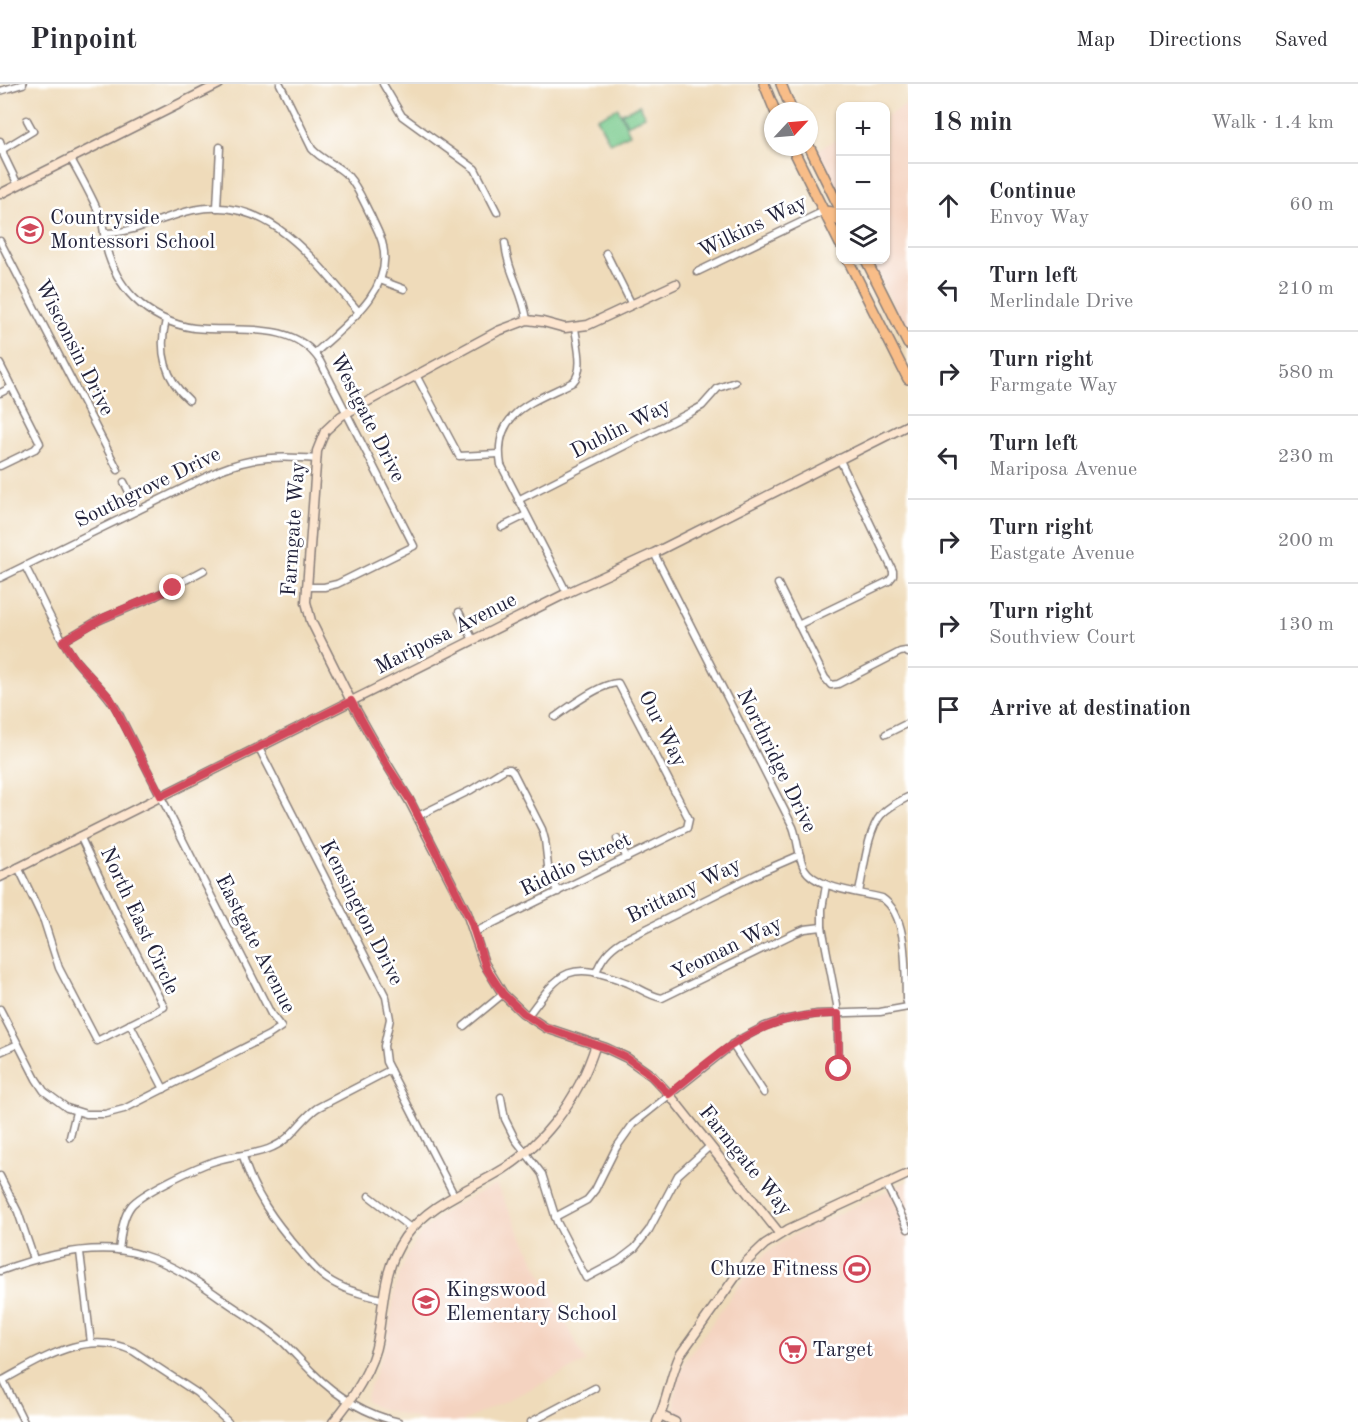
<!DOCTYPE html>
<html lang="en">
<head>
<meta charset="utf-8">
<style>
  :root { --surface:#fff; --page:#f7f7f7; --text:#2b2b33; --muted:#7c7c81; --line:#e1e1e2 }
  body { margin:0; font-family:"Old Standard TT",serif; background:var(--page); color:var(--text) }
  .controls { position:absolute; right:18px; top:18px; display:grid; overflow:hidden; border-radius:12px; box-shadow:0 2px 4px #0004 }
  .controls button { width:54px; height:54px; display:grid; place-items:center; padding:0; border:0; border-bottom:2px solid var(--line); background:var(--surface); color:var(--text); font:30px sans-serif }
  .compass { position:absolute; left:764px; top:18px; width:54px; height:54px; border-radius:50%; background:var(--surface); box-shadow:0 2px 4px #0004; rotate:64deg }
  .stop { position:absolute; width:18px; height:18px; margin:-14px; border:4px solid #d1495b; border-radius:50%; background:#fff }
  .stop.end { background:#d1495b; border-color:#fff; box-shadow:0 2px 6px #0008 }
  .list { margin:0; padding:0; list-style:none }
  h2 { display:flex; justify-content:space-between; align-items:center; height:78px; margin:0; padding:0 24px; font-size:26px }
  h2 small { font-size:20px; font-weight:400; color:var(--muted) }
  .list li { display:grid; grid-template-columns:39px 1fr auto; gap:18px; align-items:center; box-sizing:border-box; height:84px; padding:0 24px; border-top:2px solid var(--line) }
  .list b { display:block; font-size:22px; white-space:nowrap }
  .list p { margin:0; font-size:20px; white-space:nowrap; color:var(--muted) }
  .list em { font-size:20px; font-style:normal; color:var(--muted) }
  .icon { flex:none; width:33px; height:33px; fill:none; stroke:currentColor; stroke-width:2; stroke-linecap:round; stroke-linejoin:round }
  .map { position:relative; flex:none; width:908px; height:1338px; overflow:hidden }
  header { display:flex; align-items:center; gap:36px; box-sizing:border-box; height:84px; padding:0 30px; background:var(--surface); border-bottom:2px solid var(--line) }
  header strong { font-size:28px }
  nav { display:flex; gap:33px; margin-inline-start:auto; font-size:21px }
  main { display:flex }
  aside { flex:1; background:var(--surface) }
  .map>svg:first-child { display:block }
  .built { fill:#f4d3c0 }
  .green { fill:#77c98b; stroke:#4c7663; stroke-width:1.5 }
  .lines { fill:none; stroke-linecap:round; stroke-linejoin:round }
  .street-casing { stroke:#887e7a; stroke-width:9 }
  .secondary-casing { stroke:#887e7a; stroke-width:11 }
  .primary-casing { stroke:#887e7a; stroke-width:12 }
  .street { stroke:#fff; stroke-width:6 }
  .secondary { stroke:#fce5cf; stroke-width:8 }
  .primary { stroke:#f8bd88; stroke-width:9 }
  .route { stroke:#d1495b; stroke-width:8 }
  .labels { text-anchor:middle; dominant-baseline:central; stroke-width:5; stroke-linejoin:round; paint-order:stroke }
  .poi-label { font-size:21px; fill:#22223b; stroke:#fff; text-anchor:start }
  .street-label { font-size:21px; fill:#22223b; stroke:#fff }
</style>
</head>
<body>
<header>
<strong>Pinpoint</strong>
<nav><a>Map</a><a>Directions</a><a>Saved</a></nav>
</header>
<main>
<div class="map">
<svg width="908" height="1338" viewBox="0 0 908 1338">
  <rect width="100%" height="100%" fill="#fff"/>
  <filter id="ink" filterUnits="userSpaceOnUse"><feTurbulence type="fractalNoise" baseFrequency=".0167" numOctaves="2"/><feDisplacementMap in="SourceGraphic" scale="12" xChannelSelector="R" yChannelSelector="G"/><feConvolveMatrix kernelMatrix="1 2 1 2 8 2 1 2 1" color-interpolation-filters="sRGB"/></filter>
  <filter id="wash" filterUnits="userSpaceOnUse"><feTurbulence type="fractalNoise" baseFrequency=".008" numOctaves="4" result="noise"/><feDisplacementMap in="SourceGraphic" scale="24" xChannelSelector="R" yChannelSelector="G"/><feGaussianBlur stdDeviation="1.35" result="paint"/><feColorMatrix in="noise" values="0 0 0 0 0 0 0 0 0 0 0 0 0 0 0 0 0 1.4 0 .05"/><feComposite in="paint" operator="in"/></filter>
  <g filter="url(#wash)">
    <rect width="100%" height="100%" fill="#efdbba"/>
    <g class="built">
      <polygon points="908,20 908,251 870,176 886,176 886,32"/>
      <polygon points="840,54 840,115 816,66"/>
      <polygon points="908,1097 908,1338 688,1338 679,1333 674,1327 674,1313 678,1294 685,1277 744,1194 765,1170 791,1152"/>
      <polygon points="496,1100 586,1278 462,1338 428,1338 375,1323 365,1315 387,1258 395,1203 405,1175 422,1147 451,1123"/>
    </g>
    <g class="green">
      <polygon points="640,21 645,32 627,41 622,29"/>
      <polygon points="618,24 630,50 610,59 597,34"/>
    </g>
  </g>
  <g filter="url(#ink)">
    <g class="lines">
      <defs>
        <g id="street">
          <path d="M280,0L312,65C323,77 338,81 348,92C358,103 364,119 371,132C375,142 381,151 383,162C393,208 344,242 315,269"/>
          <polyline points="383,0 402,32 475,85 497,128"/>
          <polyline points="0,7 23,0"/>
          <polyline points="0,57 4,72 18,101"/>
          <polyline points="0,67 33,47 27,36"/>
          <path d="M71,75C81,93 92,112 100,132C104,142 104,152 106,163C111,182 120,200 134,214C150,230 172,241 194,244C237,249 293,235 320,277L414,462L337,500L324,503H306"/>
          <polyline points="217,124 220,63"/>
          <path d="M104,149C136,149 162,133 193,126C270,110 315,178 359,228"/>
          <polyline points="0,157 118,386"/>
          <path d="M505,159C508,190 523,207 527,236"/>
          <polyline points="606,169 632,221"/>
          <polyline points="697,188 824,127"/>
          <polyline points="380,196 404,205"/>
          <path d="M166,236C158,267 165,295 189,316"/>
          <polyline points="0,280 40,359 35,365 0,382"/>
          <polyline points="417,293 459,372 499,370"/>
          <polyline points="0,309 12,303"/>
          <polyline points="124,398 138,426"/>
          <polyline points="518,416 693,327 702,322 718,304 735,298"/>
          <polyline points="502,443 526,431"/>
          <path d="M654,469L793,743C798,756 798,772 804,784C816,805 860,808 882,814C908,831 905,883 906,915L908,922"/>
          <path d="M0,494L220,386C256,372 279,372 317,375"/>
          <polyline points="778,500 825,594 831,601 838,600 900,568 906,567 908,569"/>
          <path d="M567,509L501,381C492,327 534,318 573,298C585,286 577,260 575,244"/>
          <polyline points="459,528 473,556"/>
          <polyline points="798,541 889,497 893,492 893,487 839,374"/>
          <polyline points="63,557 95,538 156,512 204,486"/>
          <polyline points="886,650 908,639"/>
          <polyline points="259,664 386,913 390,935 384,962 386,978 454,1111"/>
          <polyline points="418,732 471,706 505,685 510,685 513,688 542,745 545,756 549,791 558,808"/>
          <polyline points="617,755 627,774"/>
          <polyline points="18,783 44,837 59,884 97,957 164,923 122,841 80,752"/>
          <polyline points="826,801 822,825 822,843 837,921 839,985"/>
          <path d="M859,808C864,787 867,747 881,731C888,723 898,718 908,713"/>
          <path d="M475,848L687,744L689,735L618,599C601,599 569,623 555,633"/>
          <path d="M596,889C601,874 609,865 622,857L763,787L800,771"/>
          <path d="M0,925L36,995L44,1007L67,1024L86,1030H105L124,1025L269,951L281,943L271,930L117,626C105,605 87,592 73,573C54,545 41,512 25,482"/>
          <path d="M527,933C562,885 569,876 628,899C639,904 650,912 662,914L795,849L805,845L822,843"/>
          <polyline points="130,940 164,1005"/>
          <polyline points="464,942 503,910"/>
          <polyline points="732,960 764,1009"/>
          <polyline points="0,968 18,960"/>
          <polyline points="501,1013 505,1035 515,1055 542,1090 557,1138 586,1194 618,1177 635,1164 649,1146 678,1091 710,1062"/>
          <polyline points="70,1053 76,1028"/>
          <path d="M243,1072C253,1109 275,1138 300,1167C308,1177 316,1187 326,1194C343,1206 362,1210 382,1215"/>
          <polyline points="0,1092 18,1128 34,1175"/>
          <polyline points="886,1100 908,1145"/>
          <polyline points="369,1112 412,1145"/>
          <polyline points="555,1133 587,1116 595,1106 616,1064 633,1040 737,957 765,942 783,936 817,930 880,928 908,923"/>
          <path d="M119,1166C121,1152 122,1134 131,1122C141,1109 198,1082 215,1077C234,1070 255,1072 273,1063C292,1055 301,1035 317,1024L390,986"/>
          <polyline points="80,1168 91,1259"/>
          <path d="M0,1187C41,1172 99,1157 142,1171C173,1180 200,1199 225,1217C245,1231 266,1243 284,1259C294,1269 303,1279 313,1289C336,1312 367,1331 399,1338"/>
          <path d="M24,1338L3,1296C44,1274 86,1245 133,1267L197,1309L228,1338"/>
          <polyline points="531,1338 595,1304"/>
        </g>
        <g id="secondary">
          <polyline points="0,110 219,0"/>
          <polyline points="676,200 588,241 565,244 543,238 527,236 498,247 341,332 325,347 317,367 306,518 311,537 351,617 382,672 409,716 467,829 484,879 503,910 523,929 546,944 606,964 627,974 652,992 669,1010 780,1150"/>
          <polyline points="0,793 567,509 654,469 908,341"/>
          <polyline points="660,1331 675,1338"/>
          <path d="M333,1338C353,1315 373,1284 378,1254C384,1218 383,1184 405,1153C427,1123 459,1110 490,1093C541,1066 579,1015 596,960"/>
          <path d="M657,1338C668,1316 670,1292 680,1271L746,1178L765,1160L789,1145L908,1090"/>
        </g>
        <g id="primary">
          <polyline points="764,0 775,27"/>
          <polyline points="781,0 792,27"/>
          <polyline points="809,62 840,125"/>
          <polyline points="792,63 840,160"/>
          <polyline points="824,127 833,128 837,136 840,137"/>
          <polyline points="848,176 908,295"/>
          <polyline points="866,176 908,260"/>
        </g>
      </defs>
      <use href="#street" class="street-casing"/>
      <use href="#secondary" class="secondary-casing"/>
      <use href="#primary" class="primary-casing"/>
      <use href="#street" class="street"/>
      <use href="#secondary" class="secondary"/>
      <use href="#primary" class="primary"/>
    </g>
  </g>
  <g class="lines" filter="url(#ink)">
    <path class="route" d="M173,504L103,534L63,557L76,577L110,614L161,712L351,617L388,683L410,716L471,837L486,884L503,910L523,929L546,944L606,964L627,974L646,987L669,1010C724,965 763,928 838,930L839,985"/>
  </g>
  <defs>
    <symbol id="school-ring" viewBox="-11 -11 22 22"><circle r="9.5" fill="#fff" stroke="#d1495b" stroke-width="1.5"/><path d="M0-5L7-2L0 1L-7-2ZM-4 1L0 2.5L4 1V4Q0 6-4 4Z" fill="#d1495b"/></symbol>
    <symbol id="stadium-ring" viewBox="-11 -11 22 22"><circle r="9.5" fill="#fff" stroke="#d1495b" stroke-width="1.5"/><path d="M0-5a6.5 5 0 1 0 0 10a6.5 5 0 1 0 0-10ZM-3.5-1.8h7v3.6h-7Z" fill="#d1495b"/></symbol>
    <symbol id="supermarket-ring" viewBox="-11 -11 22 22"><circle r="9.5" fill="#fff" stroke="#d1495b" stroke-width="1.5"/><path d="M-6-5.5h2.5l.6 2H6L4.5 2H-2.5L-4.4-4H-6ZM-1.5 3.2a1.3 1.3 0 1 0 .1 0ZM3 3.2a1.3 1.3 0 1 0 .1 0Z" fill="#d1495b"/></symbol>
  </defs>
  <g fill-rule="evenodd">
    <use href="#school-ring" x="15" y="131" width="30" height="30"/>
    <use href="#stadium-ring" x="842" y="1170" width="30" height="30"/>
    <use href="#school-ring" x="411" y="1203" width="30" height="30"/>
    <use href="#supermarket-ring" x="778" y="1251" width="30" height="30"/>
  </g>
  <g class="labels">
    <g class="poi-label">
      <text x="50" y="134">Countryside<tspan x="50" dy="24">Montessori School</tspan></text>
      <text x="838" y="1185" text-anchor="end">Chuze Fitness</text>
      <text x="446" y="1206">Kingswood<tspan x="446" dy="24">Elementary School</tspan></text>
      <text x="812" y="1266">Target</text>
    </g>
    <g class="street-label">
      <text transform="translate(753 143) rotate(-26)">Wilkins Way</text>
      <text transform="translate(74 264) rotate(63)">Wisconsin Drive</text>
      <text transform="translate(367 334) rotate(63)">Westgate Drive</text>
      <text transform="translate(621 345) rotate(-27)">Dublin Way</text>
      <text transform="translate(148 404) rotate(-26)">Southgrove Drive</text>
      <text transform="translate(294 445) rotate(-86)">Farmgate Way</text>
      <text transform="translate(446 550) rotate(-27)">Mariposa Avenue</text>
      <text transform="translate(662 645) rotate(63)">Our Way</text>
      <text transform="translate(776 677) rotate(64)">Northridge Drive</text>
      <text transform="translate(576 781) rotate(-26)">Riddio Street</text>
      <text transform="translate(684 807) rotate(-26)">Brittany Way</text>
      <text transform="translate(361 829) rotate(63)">Kensington Drive</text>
      <text transform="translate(139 837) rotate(65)">North East Circle</text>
      <text transform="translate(255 860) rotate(63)">Eastgate Avenue</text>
      <text transform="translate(727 865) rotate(-26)">Yeoman Way</text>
      <text transform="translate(745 1077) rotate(51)">Farmgate Way</text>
    </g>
  </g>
</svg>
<div class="controls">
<button>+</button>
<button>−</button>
<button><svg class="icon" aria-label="layers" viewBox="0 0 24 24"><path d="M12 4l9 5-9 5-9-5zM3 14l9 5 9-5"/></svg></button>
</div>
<svg class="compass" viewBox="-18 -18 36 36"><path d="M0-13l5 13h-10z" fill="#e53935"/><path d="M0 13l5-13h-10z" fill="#7c7c81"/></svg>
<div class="stop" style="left:839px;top:985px"></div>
<div class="stop end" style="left:173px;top:504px"></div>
</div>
<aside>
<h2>18 min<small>Walk · 1.4 km</small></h2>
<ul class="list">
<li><svg class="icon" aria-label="ahead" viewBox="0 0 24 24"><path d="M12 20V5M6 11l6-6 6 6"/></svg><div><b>Continue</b><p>Envoy Way</p></div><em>60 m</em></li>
<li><svg class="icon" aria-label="left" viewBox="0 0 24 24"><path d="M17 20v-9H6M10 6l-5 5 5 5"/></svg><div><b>Turn left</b><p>Merlindale Drive</p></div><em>210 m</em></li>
<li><svg class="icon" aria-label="right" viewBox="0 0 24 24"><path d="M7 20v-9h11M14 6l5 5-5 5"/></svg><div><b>Turn right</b><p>Farmgate Way</p></div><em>580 m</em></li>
<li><svg class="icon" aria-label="left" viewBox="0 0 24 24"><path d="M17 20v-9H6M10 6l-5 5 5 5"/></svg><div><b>Turn left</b><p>Mariposa Avenue</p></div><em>230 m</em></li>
<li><svg class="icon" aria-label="right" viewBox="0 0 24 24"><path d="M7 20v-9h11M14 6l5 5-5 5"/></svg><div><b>Turn right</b><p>Eastgate Avenue</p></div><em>200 m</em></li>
<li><svg class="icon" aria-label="right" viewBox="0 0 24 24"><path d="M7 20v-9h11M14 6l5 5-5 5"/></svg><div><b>Turn right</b><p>Southview Court</p></div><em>130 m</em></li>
<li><svg class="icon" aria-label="arrive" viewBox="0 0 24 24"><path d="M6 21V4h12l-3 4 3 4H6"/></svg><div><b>Arrive at destination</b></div></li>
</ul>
</aside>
</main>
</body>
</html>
